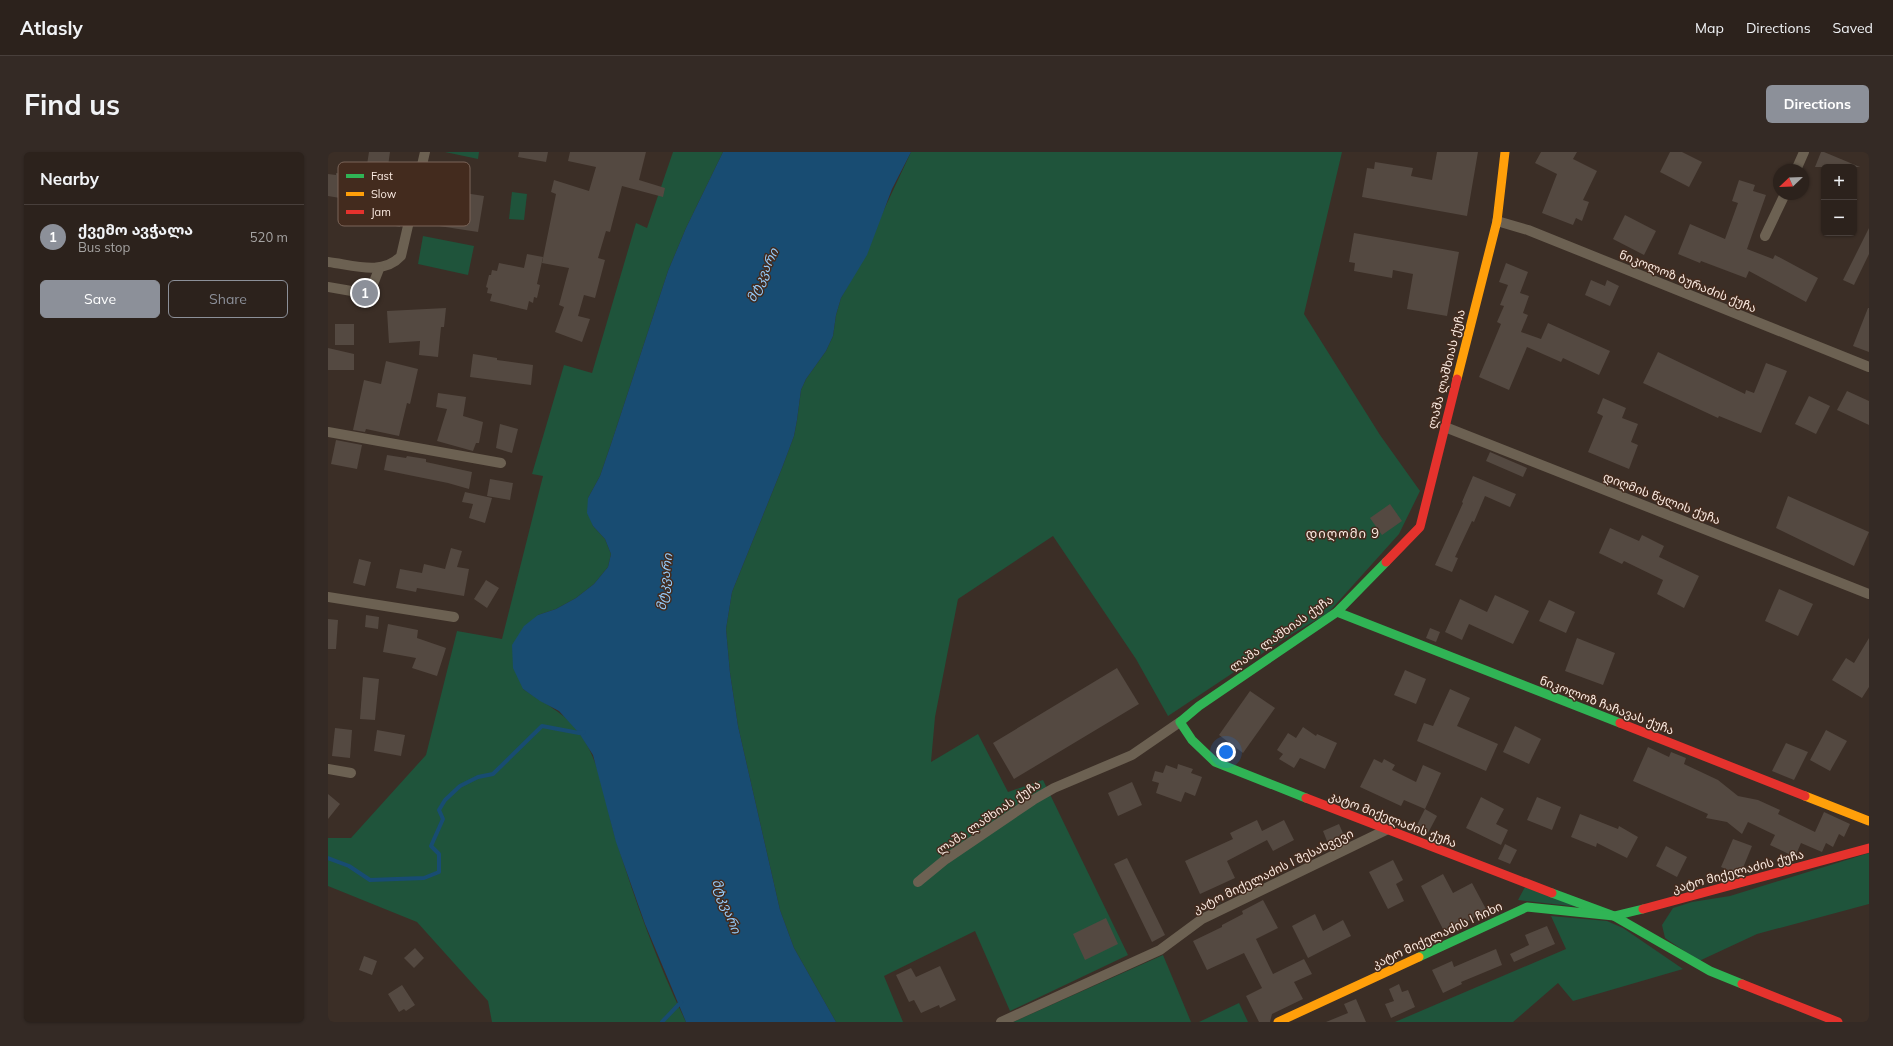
<!DOCTYPE html>
<html lang="en">
<head>
<meta charset="utf-8">
<style>
  :root { --surface:#2c221c; --page:#342a25; --text:#f1f3f6; --muted:#a6a4a3; --line:#483f3b; --accent:#8c9099 }
  body { margin:0; font-family:Mulish,"Noto Sans Georgian",sans-serif; background:var(--page); color:var(--text) }
  .controls { position:absolute; right:12px; top:12px; display:grid; overflow:hidden; border-radius:6px; box-shadow:0 1px 3px #0004 }
  .controls button { width:36px; height:36px; display:grid; place-items:center; padding:0; border:0; border-bottom:1px solid var(--line); background:var(--surface); color:var(--text); font:20px sans-serif }
  .compass { position:absolute; left:1445px; top:12px; width:36px; height:36px; border-radius:50%; background:var(--surface); box-shadow:0 1px 3px #0004; rotate:247deg }
  .you { position:absolute; left:898px; top:600px; width:14px; height:14px; margin:-10px; border:3px solid #fff; border-radius:50%; background:#1a73e8; box-shadow:0 0 0 6px #1a73e833 }
  .badge { display:grid; place-items:center; width:26px; height:26px; border-radius:50%; background:var(--accent); color:#fff; font-size:13px; font-weight:700 }
  .pin { position:absolute; translate:-50% -50%; border:2px solid #fff; box-shadow:0 1px 4px #0006 }
  .list { margin:0; padding:0; list-style:none }
  h2 { display:flex; justify-content:space-between; align-items:center; height:52px; margin:0; padding:0 16px; font-size:17px }
  h2 small { font-size:13px; font-weight:400; color:var(--muted) }
  .list li { display:grid; grid-template-columns:26px 1fr auto; gap:12px; align-items:center; box-sizing:border-box; height:64px; padding:0 16px; border-top:1px solid var(--line) }
  .list b { display:block; font-size:15px; white-space:nowrap }
  .list p { margin:0; font-size:13px; white-space:nowrap; color:var(--muted) }
  .list em { font-size:13px; font-style:normal; color:var(--muted) }
  .actions { display:flex; gap:8px; padding:12px 16px }
  .actions a { flex:1; padding:9px 0; border:1px solid var(--accent); border-radius:6px; text-align:center; font-size:14px; color:var(--accent) }
  .actions .main { background:var(--accent); color:#fff }
  .map { position:relative; flex:none; width:1541px; height:870px; overflow:hidden; border-radius:6px }
  header { display:flex; align-items:center; gap:24px; box-sizing:border-box; height:56px; padding:0 20px; background:var(--surface); border-bottom:1px solid var(--line) }
  header strong { font-size:19px }
  nav { display:flex; gap:22px; margin-inline-start:auto; font-size:14px }
  .intro { display:flex; align-items:center; justify-content:space-between; box-sizing:border-box; height:96px; padding:0 24px }
  h1 { margin:0; font-size:28px }
  .button { padding:10px 18px; border-radius:6px; background:var(--accent); color:#fff; font-size:14px; font-weight:700 }
  main { display:flex; gap:24px; padding:0 24px }
  aside { flex:1; background:var(--surface); border-radius:6px; box-shadow:0 1px 3px #0004 }
  .map>svg:first-child { display:block }
  .green { fill:#1f543b }
  .water { fill:#184c72 }
  .lines { fill:none; stroke-linecap:round; stroke-linejoin:round }
  .stream { stroke:#184c72; stroke-width:4 }
  .building { fill:#544941 }
  .street { stroke:#6c6152; stroke-width:10 }
  .fast { stroke:#30b455; stroke-width:9 }
  .slow { stroke:#ff9f0a; stroke-width:9 }
  .jam { stroke:#e5322d; stroke-width:9 }
  .labels { text-anchor:middle; dominant-baseline:central; stroke-width:3; stroke-linejoin:round; paint-order:stroke }
  .street-label { font-size:12px; fill:#faeae1; stroke:#432b1e }
  .water-label { font-size:13px; font-style:italic; fill:#95ccfb; stroke:#432b1e }
  .neighbourhood-label { font-size:13px; letter-spacing:1px; fill:#faeae1; stroke:#432b1e }
  .key { fill:#432b1e; stroke:#7a6458; stroke-width:1 }
  .key-label { font-size:11px; fill:#faeae1 }
</style>
</head>
<body>
<header>
<strong>Atlasly</strong>
<nav><a>Map</a><a>Directions</a><a>Saved</a></nav>
</header>
<div class="intro"><h1>Find us</h1><a class="button">Directions</a></div>
<main>
<aside>
<h2>Nearby<small></small></h2>
<ul class="list">
<li><span class="badge">1</span><div><b>ქვემო ავჭალა</b><p>Bus stop</p></div><em>520 m</em></li>
</ul>
<div class="actions"><a class="main">Save</a><a>Share</a></div>
</aside>
<div class="map">
<svg width="1541" height="870" viewBox="0 0 1541 870">
  <rect width="100%" height="100%" fill="#3b2e26"/>
  <g class="green">
    <polygon points="117,0 151,0 150,7"/>
    <path d="M345,0H395L358,76L340,119L283,292L272,324L260,346L265,374L277,387L283,402L280,415L266,432L248,446L228,457L210,463L195,537C215,551 238,561 252,582C275,614 277,654 289,691C308,751 330,813 358,870H164L160,849L89,770L0,734V686H23L98,603L129,479L174,487L215,324L204,322L236,213L264,221L308,71L319,76Z"/>
    <polygon points="583,0 1014,0 976,162 1052,283 1092,339 1071,382 1000,461 959,485 840,564 808,507 725,384 630,447 607,565 603,610 650,582 680,640 715,628 800,803 682,859 647,779 556,824 575,870 508,870 466,796 452,758 410,574 402,521 398,477 404,440 454,316 466,284 469,268 473,238 478,227 498,199 505,184 508,163 513,146 524,126"/>
    <polygon points="184,40 199,42 196,68 181,67"/>
    <polygon points="95,84 146,94 140,123 90,112"/>
    <polygon points="1541,701 1541,752 1429,782 1371,809 1337,786 1334,773 1345,756 1364,750 1402,744"/>
    <polygon points="1197,735 1252,755 1190,748"/>
    <polygon points="1223,764 1279,769 1295,776 1355,817 1245,849 1230,831 1185,870 1067,870 1238,797"/>
    <polygon points="835,803 863,870 685,870"/>
    <polygon points="911,851 920,870 871,870"/>
  </g>
  <polygon class="water" points="395,0 583,0 564,37 539,103 513,146 508,163 505,184 498,199 478,227 473,238 469,268 466,284 454,316 404,440 398,477 402,521 410,574 452,758 466,796 508,870 358,870 317,772 288,690 265,603 251,581 231,559 212,549 195,537 185,516 184,493 196,474 210,463 228,457 248,446 266,432 280,415 283,402 277,387 265,374 259,361 260,346 272,324 283,292 340,119 358,76"/>
  <g class="lines">
    <g class="stream">
      <polyline points="0,706 21,714 42,728 96,726 111,720 111,702 103,694 115,667 111,658 117,648 132,634 150,625 165,622 214,574 251,581 256,580"/>
      <polyline points="334,870 353,850"/>
    </g>
  </g>
  <g class="building">
    <polygon points="41,0 62,0 60,14 56,13 48,56 26,51 24,70 10,68 12,46 0,44 0,22 8,23 8,21 37,25"/>
    <polygon points="191,0 220,0 218,10 190,5"/>
    <polygon points="242,0 318,0 311,28 337,36 335,45 294,34 282,80 278,79 270,106 277,108 267,146 256,143 250,164 262,167 254,190 227,180 236,155 231,153 241,116 214,111 228,42 223,40 226,28 261,39 268,15 240,9"/>
    <polygon points="1109,0 1150,0 1139,64 1034,45 1039,16 1046,17 1047,10 1085,16 1083,24 1104,28"/>
    <polygon points="1213,0 1249,0 1245,7 1269,19 1255,48 1261,50 1254,69 1248,66 1245,73 1214,61 1229,22 1207,11"/>
    <polygon points="1342,0 1354,0 1374,10 1361,35 1332,20"/>
    <polygon points="1493,0 1496,0 1532,15 1487,15"/>
    <polygon points="1411,28 1427,33 1425,39 1438,43 1419,97 1445,107 1447,103 1490,126 1478,150 1421,119 1418,126 1373,109 1372,111 1350,102 1362,72 1397,87 1410,51 1404,49"/>
    <polygon points="117,38 156,44 150,80 111,74"/>
    <polygon points="57,51 76,55 72,75 53,71"/>
    <polygon points="1297,63 1328,79 1316,103 1285,87"/>
    <polygon points="1541,76 1541,102 1526,133 1515,128"/>
    <polygon points="1026,81 1131,100 1119,164 1079,157 1085,122 1065,118 1064,126 1026,119 1027,111 1021,110"/>
    <polygon points="199,102 215,105 209,132 212,133 209,146 206,145 205,151 201,149 199,158 162,149 164,142 159,141 160,136 158,135 161,123 163,123 164,118 169,119 171,111 196,116"/>
    <polygon points="1178,111 1200,120 1192,141 1201,144 1195,161 1200,163 1193,180 1213,187 1220,171 1282,199 1271,223 1235,206 1233,210 1199,195 1181,238 1151,225 1173,172 1169,170 1176,154 1172,153 1180,133 1171,130"/>
    <polygon points="1263,128 1277,134 1279,128 1291,134 1282,154 1257,143"/>
    <polygon points="118,156 116,175 113,175 110,205 91,203 92,189 61,191 59,159"/>
    <polygon points="1540,156 1541,156 1541,200 1525,194"/>
    <rect x="7" y="172" width="19" height="21"/>
    <polygon points="0,196 26,202 26,218 0,218"/>
    <polygon points="1330,200 1417,242 1418,238 1426,241 1438,211 1459,219 1433,281 1391,264 1390,266 1315,231"/>
    <polygon points="145,202 169,206 169,208 205,213 203,233 142,225"/>
    <polygon points="58,209 90,217 82,252 79,251 71,284 38,277 37,280 25,278 36,228 53,232"/>
    <polygon points="1519,239 1541,249 1541,273 1509,258"/>
    <polygon points="110,241 138,245 135,264 155,270 151,291 148,291 145,299 109,289 119,257 108,255"/>
    <polygon points="1481,244 1502,254 1488,282 1467,272"/>
    <polygon points="1275,246 1298,256 1294,266 1310,272 1303,290 1310,293 1301,317 1260,300 1275,264 1269,261"/>
    <polygon points="172,272 190,277 184,301 168,296"/>
    <polygon points="8,288 34,293 29,317 3,312"/>
    <polygon points="1162,300 1199,316 1195,325 1158,309"/>
    <polygon points="59,303 78,306 79,304 98,307 98,310 144,320 141,337 120,331 56,318"/>
    <polygon points="1145,324 1188,342 1182,355 1157,344 1146,370 1144,369 1127,405 1130,406 1124,420 1107,413 1135,351 1134,350"/>
    <polygon points="162,327 185,331 182,348 159,344"/>
    <polygon points="137,340 164,346 157,371 141,366 145,352 134,350"/>
    <polygon points="1460,344 1541,380 1526,414 1448,376"/>
    <polygon points="1062,352 1074,369 1054,383 1042,366"/>
    <polygon points="1282,376 1311,389 1314,383 1336,394 1331,405 1371,424 1356,456 1329,442 1335,428 1296,409 1294,412 1271,401"/>
    <polygon points="123,396 134,399 129,415 141,417 136,444 89,436 88,440 68,436 72,417 94,421 96,412 117,417"/>
    <polygon points="31,407 43,410 37,434 25,431"/>
    <polygon points="158,428 171,436 159,456 146,447"/>
    <polygon points="1451,437 1485,452 1470,484 1437,469"/>
    <polygon points="1167,443 1201,459 1185,492 1141,472 1134,488 1117,480 1132,447 1159,460"/>
    <polygon points="1221,448 1247,460 1238,481 1211,469"/>
    <polygon points="38,463 51,465 50,477 37,475"/>
    <polygon points="0,467 10,468 8,497 0,497"/>
    <polygon points="60,472 90,478 89,486 118,496 109,524 84,516 88,506 55,500"/>
    <polygon points="1102,476 1112,480 1108,490 1098,486"/>
    <polygon points="1249,486 1287,501 1275,533 1237,519"/>
    <polygon points="1541,486 1541,535 1534,546 1504,528 1518,506 1526,511"/>
    <polygon points="789,516 811,552 686,627 665,591"/>
    <polygon points="1077,518 1098,527 1088,552 1066,543"/>
    <polygon points="35,525 51,527 47,568 32,567"/>
    <polygon points="1122,537 1142,546 1129,574 1170,592 1158,619 1089,589 1096,571 1105,574"/>
    <polygon points="922,539 947,556 915,601 891,583"/>
    <polygon points="1187,574 1213,587 1201,612 1175,600"/>
    <polygon points="975,575 988,584 989,582 1009,591 997,617 972,606 966,616 951,607 955,602 949,598 960,581 968,586"/>
    <polygon points="7,576 24,578 22,606 4,604"/>
    <polygon points="49,578 77,583 73,604 46,599"/>
    <polygon points="1498,578 1519,589 1502,619 1482,608"/>
    <polygon points="1458,591 1480,600 1466,628 1444,619"/>
    <polygon points="1320,595 1341,605 1343,600 1358,606 1356,612 1390,628 1410,644 1430,648 1452,658 1450,662 1487,680 1496,660 1522,672 1516,685 1511,682 1505,695 1498,691 1494,700 1473,691 1467,705 1442,693 1447,683 1420,670 1414,682 1399,670 1378,666 1380,662 1305,629"/>
    <polygon points="1046,607 1054,611 1056,607 1067,613 1064,618 1088,630 1095,613 1113,621 1097,657 1076,648 1073,654 1032,635"/>
    <polygon points="850,612 865,617 863,621 874,625 867,644 857,640 853,650 828,641 831,631 824,629 827,619 835,621 838,613 849,617"/>
    <polygon points="804,630 814,653 790,664 780,641"/>
    <polygon points="0,642 12,652 0,667"/>
    <polygon points="1153,645 1176,657 1168,672 1180,678 1173,693 1138,676"/>
    <polygon points="1209,645 1233,655 1224,678 1199,668"/>
    <polygon points="1097,657 1109,664 1100,681 1088,675"/>
    <polygon points="1252,662 1290,677 1291,674 1310,685 1299,706 1269,691 1268,695 1243,685"/>
    <polygon points="929,668 934,679 956,668 966,688 945,699 939,688 899,709 907,726 872,742 857,709 905,687 902,681"/>
    <polygon points="1011,672 1017,686 1001,694 995,679"/>
    <polygon points="1405,687 1424,694 1412,723 1393,715"/>
    <polygon points="1177,692 1189,698 1182,712 1170,707"/>
    <polygon points="1338,694 1359,705 1349,725 1328,714"/>
    <polygon points="799,706 837,783 824,790 786,712"/>
    <polygon points="1065,708 1075,728 1068,732 1076,749 1060,757 1041,720"/>
    <polygon points="1115,722 1125,741 1144,731 1159,759 1117,781 1093,734"/>
    <polygon points="935,748 950,776 928,787 945,822 976,807 984,822 966,830 975,847 944,862 942,870 931,870 918,844 934,836 916,801 879,818 865,789 894,775 894,773 915,762 914,759"/>
    <polygon points="987,762 995,779 1015,768 1023,784 980,806 964,774"/>
    <polygon points="778,766 790,792 757,808 745,782"/>
    <polygon points="1219,774 1227,792 1186,810 1182,802 1201,793 1197,783"/>
    <polygon points="87,796 96,806 86,816 76,806"/>
    <polygon points="1168,797 1174,813 1133,830 1134,832 1115,841 1104,818 1124,809 1126,815"/>
    <polygon points="36,804 49,809 44,823 31,818"/>
    <polygon points="612,814 628,848 612,856 611,853 593,861 586,848 581,850 568,823 583,816 588,825"/>
    <polygon points="1071,832 1074,840 1080,838 1087,855 1063,866 1057,852 1066,849 1061,837"/>
    <polygon points="74,833 87,853 78,859 76,857 71,860 60,842"/>
    <polygon points="1028,847 1038,870 998,870 1020,861 1016,852"/>
  </g>
  <g class="lines">
    <g class="street">
      <polyline points="1468,18 1476,0"/>
      <polyline points="1169,69 1200,78 1541,215"/>
      <polyline points="1437,84 1457,42"/>
      <path d="M0,110C25,113 55,124 73,104L97,0"/>
      <polyline points="0,135 35,141 44,135 51,117"/>
      <polyline points="1117,275 1541,442"/>
      <polyline points="0,280 173,311"/>
      <polyline points="0,445 126,465"/>
      <polyline points="0,617 23,621"/>
      <polyline points="590,730 618,707 705,648 726,636 804,603 852,570"/>
      <polyline points="673,870 832,798 874,767 1058,678"/>
    </g>
    <g class="fast">
      <polyline points="1009,460 1292,571"/>
      <polyline points="978,646 887,610 864,588 852,570 871,554 1009,460 1058,410"/>
      <polyline points="1224,741 1286,764 1382,819 1414,832"/>
      <polyline points="1091,805 1199,755 1286,764 1315,757"/>
    </g>
    <g class="slow">
      <polyline points="1129,227 1169,69 1177,0"/>
      <polyline points="1477,644 1541,669"/>
      <polyline points="950,870 1091,805"/>
    </g>
    <g class="jam">
      <polyline points="1058,410 1092,375 1129,227"/>
      <polyline points="1292,571 1477,644"/>
      <polyline points="978,646 1224,741"/>
      <polyline points="1315,757 1541,696"/>
      <polyline points="1414,832 1510,870"/>
    </g>
  </g>
  <g class="labels">
    <g class="street-label">
      <text transform="translate(1360 129) rotate(22)">ნიკოლოზ ბურაძის ქუჩა</text>
      <text transform="translate(1118 217) rotate(-76)">ლაშა ლაშხიას ქუჩა</text>
      <text transform="translate(1334 346) rotate(21)">დიღმის წყლის ქუჩა</text>
      <text transform="translate(953 481) rotate(-35)">ლაშა ლაშხიას ქუჩა</text>
      <text transform="translate(1279 553) rotate(21)">ნიკოლოზ ჩაჩავას ქუჩა</text>
      <text transform="translate(660 665) rotate(-34)">ლაშა ლაშხიას ქუჩა</text>
      <text transform="translate(1065 667) rotate(21)">კატო მიქელაძის ქუჩა</text>
      <text transform="translate(945 719) rotate(-26)">კატო მიქელაძის I შესახვევი</text>
      <text transform="translate(1410 719) rotate(-15)">კატო მიქელაძის ქუჩა</text>
      <text transform="translate(1109 783) rotate(-25)">კატო მიქელაძის I ჩიხი</text>
    </g>
    <g class="water-label">
      <text transform="translate(434 123) rotate(-65)">მტკვარი</text>
      <text transform="translate(336 430) rotate(-83)">მტკვარი</text>
      <text transform="translate(399 754) rotate(69)">მტკვარი</text>
    </g>
    <g class="neighbourhood-label">
      <text x="1015" y="381">დიღომი 9</text>
    </g>
  </g>
  <rect x="10" y="10" width="132" height="64" rx="6" class="key"/>
  <rect x="18" y="22" width="18" height="4" fill="#30b455"/>
  <rect x="18" y="40" width="18" height="4" fill="#ff9f0a"/>
  <rect x="18" y="58" width="18" height="4" fill="#e5322d"/>
  <g class="key-label">
    <text x="43" y="28">Fast</text>
    <text x="43" y="46">Slow</text>
    <text x="43" y="64">Jam</text>
  </g>
</svg>
<div class="controls">
<button>+</button>
<button>−</button>
</div>
<svg class="compass" viewBox="-18 -18 36 36"><path d="M0-13l5 13h-10z" fill="#e53935"/><path d="M0 13l5-13h-10z" fill="#a6a4a3"/></svg>
<div class="you"></div>
<div class="pin badge" style="left:37px;top:141px">1</div>
</div>
</main>
</body>
</html>
